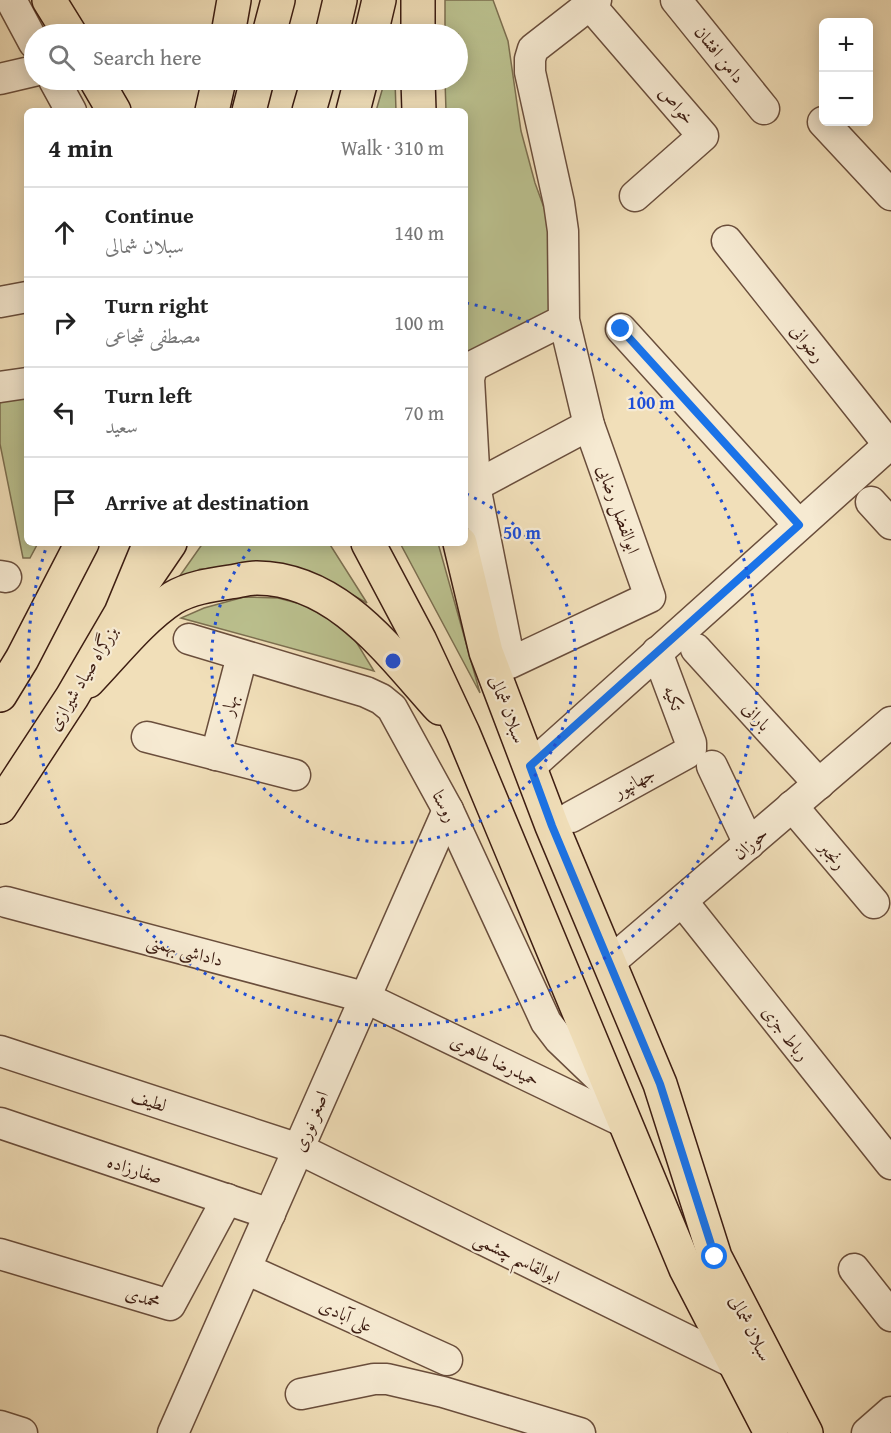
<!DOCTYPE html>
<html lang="en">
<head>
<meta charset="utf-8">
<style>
  :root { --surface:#fff; --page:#f6f6f6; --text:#222; --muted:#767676; --line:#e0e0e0 }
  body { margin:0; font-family:"Gentium Book Plus",Amiri,serif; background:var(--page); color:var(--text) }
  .controls { position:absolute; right:18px; top:18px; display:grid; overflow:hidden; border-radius:9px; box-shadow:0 3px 15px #0003 }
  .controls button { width:54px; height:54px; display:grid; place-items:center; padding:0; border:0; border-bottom:2px solid var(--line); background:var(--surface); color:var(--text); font:30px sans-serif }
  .stop { position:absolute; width:18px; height:18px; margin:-14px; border:4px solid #1a73e8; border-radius:50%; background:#fff }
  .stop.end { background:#1a73e8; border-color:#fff; box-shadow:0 2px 6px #0008 }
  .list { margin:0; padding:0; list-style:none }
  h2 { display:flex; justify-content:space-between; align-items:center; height:78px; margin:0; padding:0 24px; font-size:26px }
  h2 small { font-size:20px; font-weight:400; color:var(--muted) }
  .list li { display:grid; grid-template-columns:39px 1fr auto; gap:18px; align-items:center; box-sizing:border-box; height:90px; padding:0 24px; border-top:2px solid var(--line) }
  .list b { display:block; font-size:22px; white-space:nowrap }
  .list p { margin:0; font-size:20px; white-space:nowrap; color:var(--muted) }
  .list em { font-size:20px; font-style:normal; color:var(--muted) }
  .icon { flex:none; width:33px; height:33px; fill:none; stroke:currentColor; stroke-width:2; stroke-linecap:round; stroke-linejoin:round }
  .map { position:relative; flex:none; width:891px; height:1433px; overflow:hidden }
  .search { position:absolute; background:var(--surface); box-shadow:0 3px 15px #0003; left:24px; top:24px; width:444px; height:66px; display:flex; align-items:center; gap:15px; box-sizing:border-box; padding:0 21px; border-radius:33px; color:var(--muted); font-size:22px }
  .panel { position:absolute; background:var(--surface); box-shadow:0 3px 15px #0003; left:24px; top:108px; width:444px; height:438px; border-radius:9px }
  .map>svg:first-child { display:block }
  .green { fill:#bbc18f; stroke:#7c6f50; stroke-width:1.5 }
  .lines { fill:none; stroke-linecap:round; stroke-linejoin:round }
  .minor-casing { stroke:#6a4e3c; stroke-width:33 }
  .primary-casing { stroke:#3d1d12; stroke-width:36 }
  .trunk-casing { stroke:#3d1d12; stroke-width:36 }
  .minor { stroke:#f6ead2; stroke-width:30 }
  .primary { stroke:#f1dfb9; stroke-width:33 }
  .trunk { stroke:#f1dfb9; stroke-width:33 }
  .route { stroke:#1a73e8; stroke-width:8 }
  .ring { fill:none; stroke:#1d4ed8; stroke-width:3; stroke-dasharray:3 6 }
  .labels { text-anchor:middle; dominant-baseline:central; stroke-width:4.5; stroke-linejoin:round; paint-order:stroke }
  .street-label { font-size:18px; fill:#3d1d12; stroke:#f6ead2 }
  .centre { fill:#1d4ed8; stroke:#f6ead2; stroke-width:3 }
  .ring-label { font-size:18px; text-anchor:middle; font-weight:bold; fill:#1d4ed8; stroke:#f6ead2; stroke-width:4.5; stroke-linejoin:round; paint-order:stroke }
</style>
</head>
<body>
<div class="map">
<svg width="891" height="1433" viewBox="0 0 891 1433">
  <rect width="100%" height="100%" fill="#f1dfb9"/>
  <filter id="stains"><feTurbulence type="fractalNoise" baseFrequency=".00333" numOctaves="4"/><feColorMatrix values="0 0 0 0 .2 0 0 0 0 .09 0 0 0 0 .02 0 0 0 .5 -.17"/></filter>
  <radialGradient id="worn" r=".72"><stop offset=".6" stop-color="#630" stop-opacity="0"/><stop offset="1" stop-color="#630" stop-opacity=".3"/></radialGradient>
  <g class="green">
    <polygon points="445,0 493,0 508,41 521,131 535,183 550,224 556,313 465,359 465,111 446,111 445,80 458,80 458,34 445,34"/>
    <polygon points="385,80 395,80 396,111 376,111"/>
    <polygon points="27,396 27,543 38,543 30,558 23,558 0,444 0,401"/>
    <polygon points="203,543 329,543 367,603 340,588 239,567 200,569 172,587"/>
    <polygon points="400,543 438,543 480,693"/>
    <polygon points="244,597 278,598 312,607 352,635 374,671 181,618 204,608"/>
  </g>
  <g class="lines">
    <defs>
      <g id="minor">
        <polyline points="11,0 34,43"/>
        <polyline points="676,0 764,109"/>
        <polyline points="590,5 703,136 635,196"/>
        <polyline points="0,79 34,71"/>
        <polyline points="54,80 71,111"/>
        <polyline points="823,122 891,195"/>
        <polyline points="727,241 889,445"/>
        <polyline points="0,302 27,297"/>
        <polyline points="564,320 475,365 471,371 469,379 475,486 510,663 650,597 589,425 564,320 563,231 559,203 530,72 530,59 533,49 596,0"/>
        <polyline points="621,329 799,525"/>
        <polyline points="0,387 27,383"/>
        <polyline points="475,486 589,425"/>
        <polyline points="871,502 891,524"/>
        <polyline points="0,576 6,577"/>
        <polyline points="189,639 366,692 381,699 392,708 448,810 546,1022 559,1039 608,1086"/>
        <polyline points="696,649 819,784"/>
        <polyline points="147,737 295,775"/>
        <polyline points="216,755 242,656"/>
        <polyline points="712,766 749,844"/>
        <polyline points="530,767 891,443"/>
        <polyline points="792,806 874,903"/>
        <polyline points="571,817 687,753 691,749 691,743 657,652"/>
        <polyline points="682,901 891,1164"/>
        <polyline points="6,902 364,997 626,1123"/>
        <polyline points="609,963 891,722"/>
        <polyline points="0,1051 299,1149 736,1364"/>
        <polyline points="0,1123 270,1214"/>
        <polyline points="0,1254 170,1305 227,1199"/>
        <polyline points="246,1269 447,1360"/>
        <polyline points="854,1269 891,1316"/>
        <polyline points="301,1394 374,1379 387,1379 443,1392 580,1433"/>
        <polyline points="0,1426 22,1433"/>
        <polyline points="173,1433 448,810"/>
        <polyline points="867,1433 891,1412"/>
      </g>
      <g id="primary">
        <polyline points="49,0 70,34"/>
        <polyline points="228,34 234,0"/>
        <polyline points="371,34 379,0"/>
        <polyline points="418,34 418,0"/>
        <polyline points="96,80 114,111"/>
        <polyline points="418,80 419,111"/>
        <polyline points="212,111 219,80"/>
        <polyline points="353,111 361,80"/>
        <polyline points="368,543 420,641 463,733 686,1269 771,1433"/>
        <polyline points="460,543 486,652 552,826 660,1084 715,1257 806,1433"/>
        <polyline points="138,590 170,543"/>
        <path d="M88,681C115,653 141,619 173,598C190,588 210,585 230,582C238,581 248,578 257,578C339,579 390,653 440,708"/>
      </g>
      <g id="trunk">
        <polyline points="269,34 278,0"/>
        <polyline points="332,34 340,0"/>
        <polyline points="249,111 257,80"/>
        <polyline points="309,111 318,80"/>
        <polyline points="0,695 22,659 82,543"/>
        <polyline points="0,807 72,697 121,613 150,543"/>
      </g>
    </defs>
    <use href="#minor" class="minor-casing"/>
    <use href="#primary" class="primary-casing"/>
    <use href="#trunk" class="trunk-casing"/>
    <use href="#minor" class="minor"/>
    <use href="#primary" class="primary"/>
    <use href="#trunk" class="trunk"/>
  </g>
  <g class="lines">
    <polyline class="route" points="621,329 799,525 530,766 552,826 660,1084 715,1257"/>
  </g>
  <g class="ring">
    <path d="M466 494A182 182 0 1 1 254 544"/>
    <path d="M466 303A365 365 0 1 1 47 545"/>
  </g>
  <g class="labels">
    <g class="street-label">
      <text transform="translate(720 54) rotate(51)">دامن افشان</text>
      <text transform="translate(677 105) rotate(49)">خواص</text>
      <text transform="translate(808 343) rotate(51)">رضوانی</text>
      <text transform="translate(619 509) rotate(70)">ابوالفضل رضایی</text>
      <text transform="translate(82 678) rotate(-59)">بزرگراه صیاد شیرازی</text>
      <text transform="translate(674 698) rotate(70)">تکیه</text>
      <text transform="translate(229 705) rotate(-76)">بهار</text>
      <text transform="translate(508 709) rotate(69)">سبلان شمالی</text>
      <text transform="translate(757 716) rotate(48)">بارانی</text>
      <text transform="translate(634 782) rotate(-29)">جهانپور</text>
      <text transform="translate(445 806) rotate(63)">روستا</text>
      <text transform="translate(750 843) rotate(-41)">حوزان</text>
      <text transform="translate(833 855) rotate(50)">رنجبر</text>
      <text transform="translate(185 950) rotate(15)">داداشی بهمنی</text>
      <text transform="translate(786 1033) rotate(52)">رباط جزی</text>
      <text transform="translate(495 1060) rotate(26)">حمیدرضا طاهری</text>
      <text transform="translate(149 1100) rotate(18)">لطیف</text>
      <text transform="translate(310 1121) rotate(-67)">اصغر نوری</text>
      <text transform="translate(135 1169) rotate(18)">صفارزاده</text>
      <text transform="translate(517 1257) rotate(26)">ابوالقاسم چشمی</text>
      <text transform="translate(143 1297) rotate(17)">محمدی</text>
      <text transform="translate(346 1315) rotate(24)">علی آبادی</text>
      <text transform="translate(751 1328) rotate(63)">سبلان شمالی</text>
    </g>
  </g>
  <circle cx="393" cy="661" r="9" class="centre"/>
  <g class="ring-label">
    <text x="651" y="409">100 m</text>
    <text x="522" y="539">50 m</text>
  </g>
  <rect width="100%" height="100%" filter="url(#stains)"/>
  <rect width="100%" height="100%" fill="url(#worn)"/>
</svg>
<div class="controls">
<button>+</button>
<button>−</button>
</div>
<div class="stop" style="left:715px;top:1257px"></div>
<div class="stop end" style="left:621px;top:329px"></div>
<div class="search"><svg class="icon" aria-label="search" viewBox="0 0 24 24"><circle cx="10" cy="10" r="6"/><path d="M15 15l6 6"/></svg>Search here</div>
<section class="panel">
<h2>4 min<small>Walk · 310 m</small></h2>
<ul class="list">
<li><svg class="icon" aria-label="ahead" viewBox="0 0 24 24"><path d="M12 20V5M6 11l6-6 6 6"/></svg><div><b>Continue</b><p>سبلان شمالی</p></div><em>140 m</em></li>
<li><svg class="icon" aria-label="right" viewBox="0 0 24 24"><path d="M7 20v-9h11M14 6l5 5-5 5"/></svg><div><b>Turn right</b><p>مصطفی شجاعی</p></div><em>100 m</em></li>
<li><svg class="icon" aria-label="left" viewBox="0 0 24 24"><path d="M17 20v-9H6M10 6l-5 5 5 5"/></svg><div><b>Turn left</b><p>سعید</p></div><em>70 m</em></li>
<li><svg class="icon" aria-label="arrive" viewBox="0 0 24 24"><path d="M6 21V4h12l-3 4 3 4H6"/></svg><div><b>Arrive at destination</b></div></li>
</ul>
</section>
</div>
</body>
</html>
